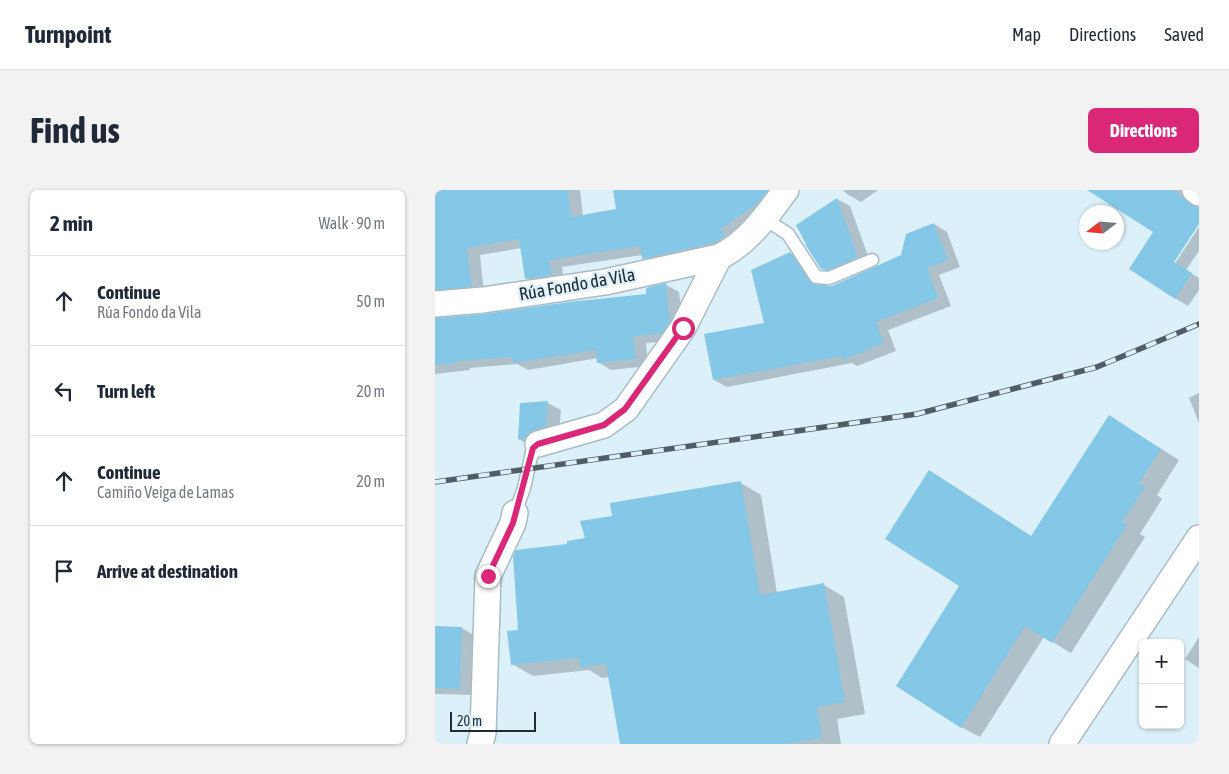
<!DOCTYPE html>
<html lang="en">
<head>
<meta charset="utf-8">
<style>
  :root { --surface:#fff; --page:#f2f2f3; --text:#1f2937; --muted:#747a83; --line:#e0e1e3; --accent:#db2777 }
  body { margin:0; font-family:"Asap Condensed",sans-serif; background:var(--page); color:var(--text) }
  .controls { position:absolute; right:15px; bottom:15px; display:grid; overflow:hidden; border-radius:8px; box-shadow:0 1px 4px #0004 }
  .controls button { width:45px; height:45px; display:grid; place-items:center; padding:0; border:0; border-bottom:1px solid var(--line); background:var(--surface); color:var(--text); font:25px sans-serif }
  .compass { position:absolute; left:644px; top:15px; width:45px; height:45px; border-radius:50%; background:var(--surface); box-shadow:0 1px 4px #0004; rotate:254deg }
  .scale { position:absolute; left:15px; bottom:12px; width:86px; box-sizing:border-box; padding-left:5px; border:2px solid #242c30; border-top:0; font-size:14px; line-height:18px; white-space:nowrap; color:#242c30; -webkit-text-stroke:4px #dcf0fa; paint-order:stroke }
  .stop { position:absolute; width:15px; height:15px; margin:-11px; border:4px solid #db2777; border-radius:50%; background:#fff }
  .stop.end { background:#db2777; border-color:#fff; box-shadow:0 1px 5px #0008 }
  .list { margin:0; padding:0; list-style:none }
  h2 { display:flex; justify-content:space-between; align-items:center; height:65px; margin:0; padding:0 20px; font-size:21px }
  h2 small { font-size:16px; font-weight:400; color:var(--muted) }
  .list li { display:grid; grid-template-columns:32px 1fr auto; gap:15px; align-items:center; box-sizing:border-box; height:90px; padding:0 20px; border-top:1px solid var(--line) }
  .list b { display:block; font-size:19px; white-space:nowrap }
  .list p { margin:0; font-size:16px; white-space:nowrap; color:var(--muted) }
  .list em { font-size:16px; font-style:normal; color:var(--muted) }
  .icon { flex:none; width:28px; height:28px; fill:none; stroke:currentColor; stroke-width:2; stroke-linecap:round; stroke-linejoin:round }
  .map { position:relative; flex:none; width:764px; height:554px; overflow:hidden; border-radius:8px }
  header { display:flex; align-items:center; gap:30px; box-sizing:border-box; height:70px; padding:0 25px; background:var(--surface); border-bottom:1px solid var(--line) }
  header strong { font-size:24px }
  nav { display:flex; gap:28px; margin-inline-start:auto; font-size:18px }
  .intro { display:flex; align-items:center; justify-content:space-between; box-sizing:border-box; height:120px; padding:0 30px }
  h1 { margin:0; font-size:35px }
  .button { padding:12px 22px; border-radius:8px; background:var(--accent); color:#fff; font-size:18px; font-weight:700 }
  main { display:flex; gap:30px; padding:0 30px }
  aside { flex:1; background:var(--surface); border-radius:8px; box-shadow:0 1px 4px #0004 }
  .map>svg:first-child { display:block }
  .shadow { fill:#0003 }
  .building { fill:#85c7e6 }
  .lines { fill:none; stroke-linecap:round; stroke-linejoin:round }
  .service-casing { stroke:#a9bcc6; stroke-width:15 }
  .minor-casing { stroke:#a9bcc6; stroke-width:28 }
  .service { stroke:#fff; stroke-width:12 }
  .minor { stroke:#fff; stroke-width:25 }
  .rail-casing { stroke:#525d63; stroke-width:5.5 }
  .rail { stroke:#dcf0fa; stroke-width:4; stroke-dasharray:11; stroke-linecap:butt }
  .route { stroke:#db2777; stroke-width:6 }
  .labels { text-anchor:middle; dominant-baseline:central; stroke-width:4.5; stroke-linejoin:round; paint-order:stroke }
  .street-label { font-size:18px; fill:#242c30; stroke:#dcf0fa }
</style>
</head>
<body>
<header>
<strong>Turnpoint</strong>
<nav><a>Map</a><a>Directions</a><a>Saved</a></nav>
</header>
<div class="intro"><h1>Find us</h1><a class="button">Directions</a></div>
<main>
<aside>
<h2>2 min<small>Walk · 90 m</small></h2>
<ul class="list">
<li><svg class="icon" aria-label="ahead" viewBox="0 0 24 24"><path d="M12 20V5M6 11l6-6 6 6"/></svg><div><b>Continue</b><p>Rúa Fondo da Vila</p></div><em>50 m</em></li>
<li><svg class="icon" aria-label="left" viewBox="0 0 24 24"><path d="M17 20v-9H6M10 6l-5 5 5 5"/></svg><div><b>Turn left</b></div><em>20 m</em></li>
<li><svg class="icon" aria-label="ahead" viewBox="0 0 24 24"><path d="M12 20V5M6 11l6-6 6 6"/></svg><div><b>Continue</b><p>Camiño Veiga de Lamas</p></div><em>20 m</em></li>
<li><svg class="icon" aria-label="arrive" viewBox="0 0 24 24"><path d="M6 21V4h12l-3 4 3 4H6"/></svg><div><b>Arrive at destination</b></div></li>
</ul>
</aside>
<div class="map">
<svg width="764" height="554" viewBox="0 0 764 554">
  <rect width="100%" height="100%" fill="#dcf0fa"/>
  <g class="shadow">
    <polygon points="0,0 145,0 148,26 182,20 179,0 351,0 302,55 221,76 208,68 207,65 127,77 129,92 104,96 91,88 86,58 45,65 49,104 0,103"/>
    <polygon points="408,0 443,0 426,12 412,4"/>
    <polygon points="654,0 761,0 760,14 764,18 764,32 735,76 737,78 764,37 764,61 751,80 764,88 764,100 753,116 740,108 719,42"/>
    <polygon points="402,9 415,16 436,74 400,86 387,78"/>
    <polygon points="499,34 512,42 525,77 504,85 516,116 453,140 461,161 422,176 417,173 292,197 279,190 330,134 355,63 368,71 385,96 397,97 467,66"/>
    <polygon points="231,95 244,102 248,139 240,151 211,153 213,176 176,180 163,172 163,168 93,180 82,174 35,178 35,180 0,184 0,129 49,126 213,105 212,99"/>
    <polygon points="764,203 764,233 754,208"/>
    <polygon points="113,213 126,220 124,244 97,257 84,249"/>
    <polygon points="675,227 744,270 722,305 727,309 705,344 710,347 636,463 609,447 545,547 526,537 526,396 512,292 597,347"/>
    <polygon points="306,293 326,305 342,403 389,395 409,407 430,524 402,529 406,554 186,554 174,487 167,488 154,480 98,486 77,474 84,441 134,355 152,350 178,327"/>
    <polygon points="0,437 27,438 40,446 38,505 0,504"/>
    <polygon points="764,447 764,478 750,469"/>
  </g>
  <g class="building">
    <polygon points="0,0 133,0 136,27 181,19 178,0 333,0 322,14 287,38 289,47 279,53 207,69 205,56 114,70 117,85 90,89 84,49 32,58 37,97 0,100"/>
    <polygon points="652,0 739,0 755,14 764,17 764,34 739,72 757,83 740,109 694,79 718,42"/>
    <polygon points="402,8 423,67 393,80 386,79 370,54 371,54 361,35"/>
    <polygon points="499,33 513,70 492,78 503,108 441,132 449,153 408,170 407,166 278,190 269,144 329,133 316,80 355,62 377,94 397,96 466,65 471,44"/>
    <polygon points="231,93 235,131 226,144 198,146 201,169 162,173 161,160 78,173 77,167 22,171 22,173 0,175 0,128 49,124 134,112 211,104 211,98"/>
    <polygon points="113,211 111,237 99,240 93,244 91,248 83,250 85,213"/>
    <polygon points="674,225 726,259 704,293 710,297 687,332 692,335 617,453 590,436 526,538 461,496 524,396 450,349 494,280 596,346"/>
    <polygon points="306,291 325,405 389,393 410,512 382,517 387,548 351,554 185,554 171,474 145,477 144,468 76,475 72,441 83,440 78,366 81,360 132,354 132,351 150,348 145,331 177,326 175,313"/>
    <polygon points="0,436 27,437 25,499 0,498"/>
  </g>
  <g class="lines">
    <defs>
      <g id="service">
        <polyline points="330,29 353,44 381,87 394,88 437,70"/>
        <polyline points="80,323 89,298 98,258 103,254"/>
      </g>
      <g id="minor">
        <polyline points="760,0 764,3"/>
        <path d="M0,114L48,110L170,92L284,67C314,52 331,26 351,0"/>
        <polyline points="103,254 169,235 191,219 248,138 284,67"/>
        <polyline points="45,554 48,543 53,386 78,333 80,323"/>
        <polyline points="627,554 764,348"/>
      </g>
    </defs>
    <use href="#service" class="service-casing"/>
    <use href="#minor" class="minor-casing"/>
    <use href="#service" class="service"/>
    <use href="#minor" class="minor"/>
    <defs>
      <polyline id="rail" points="0,292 482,224 662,177 764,134"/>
    </defs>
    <use href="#rail" class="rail-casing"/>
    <use href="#rail" class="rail"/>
  </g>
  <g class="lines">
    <polyline class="route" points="53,386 78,333 98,258 103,254 169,235 190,219 248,138"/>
  </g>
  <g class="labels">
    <g class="street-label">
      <text transform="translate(142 94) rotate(-10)">Rúa Fondo da Vila</text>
    </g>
  </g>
</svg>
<div class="controls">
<button>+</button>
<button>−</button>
</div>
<svg class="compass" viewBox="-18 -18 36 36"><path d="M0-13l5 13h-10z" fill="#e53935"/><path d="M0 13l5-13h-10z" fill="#747a83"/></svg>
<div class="scale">20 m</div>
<div class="stop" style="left:248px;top:138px"></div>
<div class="stop end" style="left:53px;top:386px"></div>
</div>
</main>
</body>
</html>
